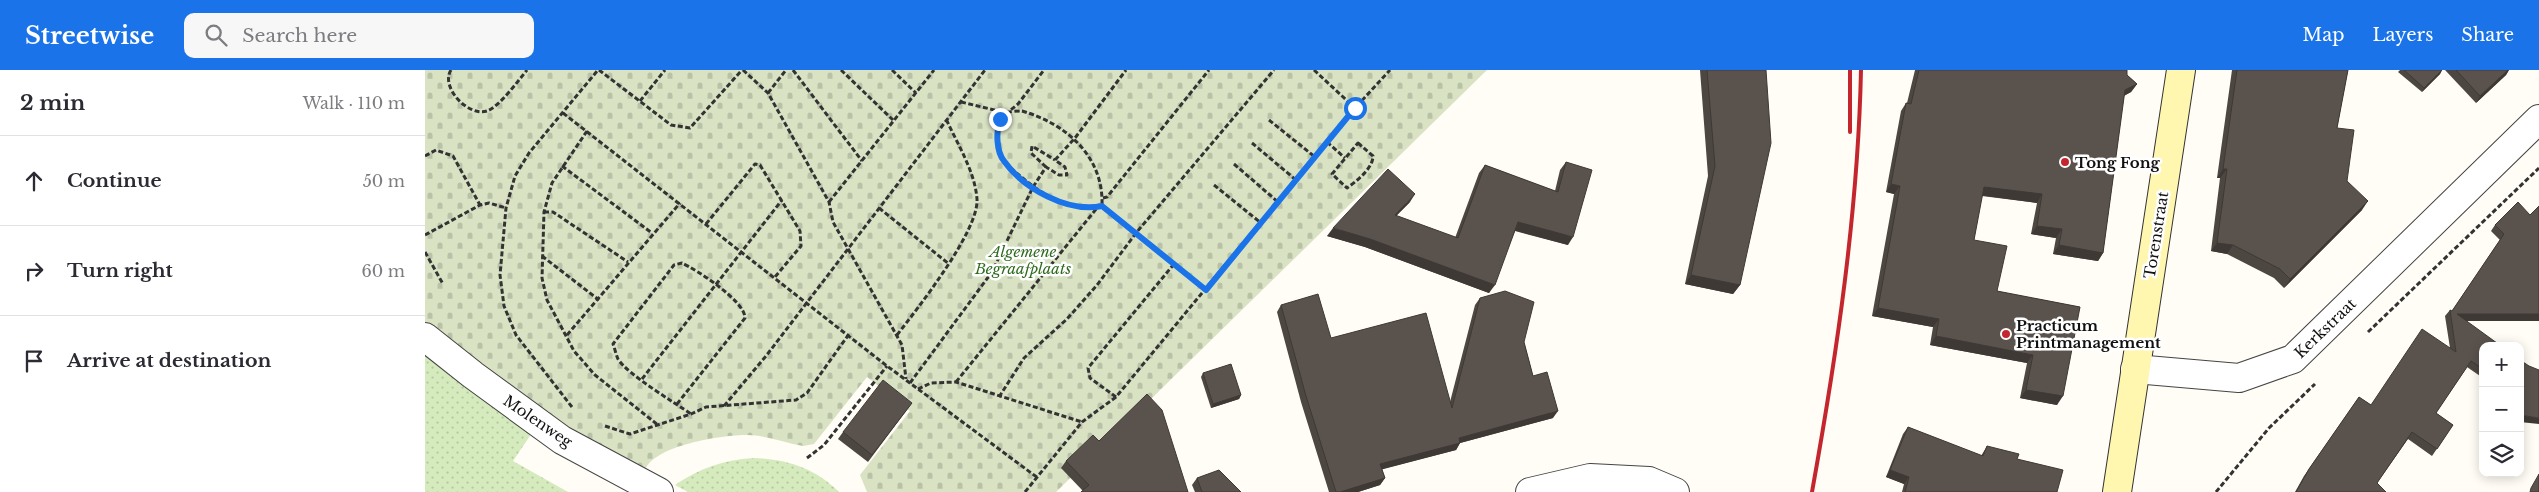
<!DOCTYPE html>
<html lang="en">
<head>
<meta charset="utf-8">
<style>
  :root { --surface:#fff; --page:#f7f7f7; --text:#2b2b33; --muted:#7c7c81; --line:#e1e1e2; --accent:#1a73e8 }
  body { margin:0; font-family:"Libre Baskerville",serif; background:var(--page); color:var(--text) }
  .controls { position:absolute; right:15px; bottom:15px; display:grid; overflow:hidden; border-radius:10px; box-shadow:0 2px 12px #0003 }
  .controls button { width:45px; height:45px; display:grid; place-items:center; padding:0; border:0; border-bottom:1px solid var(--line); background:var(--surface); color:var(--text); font:25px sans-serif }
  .stop { position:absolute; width:15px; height:15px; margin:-11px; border:4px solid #1a73e8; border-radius:50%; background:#fff }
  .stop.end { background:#1a73e8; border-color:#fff; box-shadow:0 1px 5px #0008 }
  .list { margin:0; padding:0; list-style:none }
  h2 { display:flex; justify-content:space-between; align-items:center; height:65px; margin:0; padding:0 20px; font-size:21px }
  h2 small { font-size:16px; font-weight:400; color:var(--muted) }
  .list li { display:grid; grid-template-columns:32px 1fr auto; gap:15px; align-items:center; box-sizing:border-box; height:90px; padding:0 20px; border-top:1px solid var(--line) }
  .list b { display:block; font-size:19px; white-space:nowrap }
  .list em { font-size:16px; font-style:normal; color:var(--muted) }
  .icon { flex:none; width:28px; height:28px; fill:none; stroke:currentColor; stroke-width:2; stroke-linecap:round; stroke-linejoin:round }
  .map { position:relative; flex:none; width:2114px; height:422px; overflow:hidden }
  header { display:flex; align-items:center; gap:30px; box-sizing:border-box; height:70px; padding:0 25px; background:var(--accent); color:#fff }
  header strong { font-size:24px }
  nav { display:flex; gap:28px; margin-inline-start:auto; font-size:18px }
  .search { width:350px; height:45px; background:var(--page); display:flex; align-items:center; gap:12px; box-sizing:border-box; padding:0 18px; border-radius:10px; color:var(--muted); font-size:19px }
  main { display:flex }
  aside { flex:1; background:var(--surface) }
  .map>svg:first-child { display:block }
  .grass { fill:url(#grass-dots) }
  .cemetery { fill:url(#cemetery-stones) }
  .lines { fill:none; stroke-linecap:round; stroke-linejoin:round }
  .street-casing { stroke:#444; stroke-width:30 }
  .secondary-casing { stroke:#333; stroke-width:30 }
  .path { stroke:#333; stroke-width:3; stroke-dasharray:5 2.5; stroke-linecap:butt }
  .street { stroke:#fff; stroke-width:28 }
  .secondary { stroke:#fff6b0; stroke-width:28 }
  .rail { stroke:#c4262e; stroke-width:4 }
  .wall { fill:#4d4742 }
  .shaded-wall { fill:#3f3936 }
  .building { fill:#5a524d; stroke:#3f3936 }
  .route { stroke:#1a73e8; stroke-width:6 }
  .poi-dot { fill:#c4262e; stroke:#fff; stroke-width:2 }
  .labels { text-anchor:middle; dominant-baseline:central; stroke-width:5; stroke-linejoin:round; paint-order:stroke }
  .poi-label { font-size:15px; font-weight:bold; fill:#111; stroke:#fff; text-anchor:start }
  .street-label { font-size:15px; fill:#111; stroke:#fff }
  .park-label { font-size:15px; font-style:italic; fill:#2f6b1f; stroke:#fff }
</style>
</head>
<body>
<header>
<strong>Streetwise</strong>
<div class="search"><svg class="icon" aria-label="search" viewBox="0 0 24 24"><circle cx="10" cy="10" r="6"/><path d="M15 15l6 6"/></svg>Search here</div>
<nav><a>Map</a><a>Layers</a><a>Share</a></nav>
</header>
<main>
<aside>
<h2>2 min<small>Walk · 110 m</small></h2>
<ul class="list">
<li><svg class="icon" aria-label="ahead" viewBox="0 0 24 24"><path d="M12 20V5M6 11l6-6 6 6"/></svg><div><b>Continue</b></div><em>50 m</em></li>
<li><svg class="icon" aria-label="right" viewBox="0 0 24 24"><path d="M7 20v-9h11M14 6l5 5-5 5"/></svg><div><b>Turn right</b></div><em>60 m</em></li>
<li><svg class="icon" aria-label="arrive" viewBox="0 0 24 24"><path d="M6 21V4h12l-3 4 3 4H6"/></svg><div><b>Arrive at destination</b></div></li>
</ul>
</aside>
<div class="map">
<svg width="2114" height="422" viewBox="0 0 2114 422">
  <defs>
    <pattern id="grass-dots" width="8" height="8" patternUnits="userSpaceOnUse" patternTransform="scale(1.25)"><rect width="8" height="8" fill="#d5ebbd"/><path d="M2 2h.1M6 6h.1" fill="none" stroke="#b6c8a1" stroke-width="1.8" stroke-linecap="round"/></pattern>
    <pattern id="cemetery-stones" width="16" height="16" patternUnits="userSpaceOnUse" patternTransform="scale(1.25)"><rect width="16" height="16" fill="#d9e3c4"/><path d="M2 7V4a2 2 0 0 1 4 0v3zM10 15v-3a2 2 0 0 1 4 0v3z" fill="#b9c2a7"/></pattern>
  </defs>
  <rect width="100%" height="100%" fill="#fffdf5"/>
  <g class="grass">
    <polygon points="0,283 109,360 88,391 143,422 0,422"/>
    <path d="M328,388C362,389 390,398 414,422H263L250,415C275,398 298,390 328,388Z"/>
  </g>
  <path class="cemetery" d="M0,0H1062L631,422H442L435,405L485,341L442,307L389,374L378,376C360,373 340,365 322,365C297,365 230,375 220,400L181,382L92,327L0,252Z"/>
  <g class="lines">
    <defs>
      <g id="street">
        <polyline points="0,267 48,305 137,370 234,422"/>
        <polyline points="1710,299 1814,308 1868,289 2114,49"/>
        <polyline points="1105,422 1165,408 1224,411 1250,422"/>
      </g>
      <polyline id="secondary" points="1692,422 1756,0"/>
    </defs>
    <use href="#street" class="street-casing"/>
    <use href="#secondary" class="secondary-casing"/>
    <g class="path">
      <path d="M26,0C15,17 43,47 62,41C74,37 93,11 102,0"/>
      <polyline points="174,0 246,55 265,58 317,0"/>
      <polyline points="318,0 343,23 404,132 408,152 477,275 481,309"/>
      <polyline points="368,0 437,91"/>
      <polyline points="416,0 468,50"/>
      <polyline points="467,0 491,23"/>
      <polyline points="889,0 930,38"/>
      <polyline points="343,23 361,0"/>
      <polyline points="215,31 240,0"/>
      <polyline points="536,32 582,43 593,34 619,0"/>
      <path d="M597,41C642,54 679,87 677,136C645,143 618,125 594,105C589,101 581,95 577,89C571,78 568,49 582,43C586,41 593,41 597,41Z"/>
      <polyline points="138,43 462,296 613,408"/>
      <polyline points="844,50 890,87"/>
      <polyline points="162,61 127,113 119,142 117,208 122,230 149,281 170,305 233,355"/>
      <polyline points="902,72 920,88"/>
      <polyline points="827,73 871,110"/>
      <path d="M933,73L948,86C948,98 932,111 922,118L907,104Z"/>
      <polyline points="0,86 11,80 28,86 55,135"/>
      <polyline points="809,94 853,132"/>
      <polyline points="137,96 227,163"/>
      <polyline points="621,97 606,83 607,76 630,90"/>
      <polyline points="789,115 836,153"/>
      <polyline points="678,128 682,127 784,0"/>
      <polyline points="404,132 509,0"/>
      <polyline points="677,136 781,220"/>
      <polyline points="454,138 524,194"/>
      <polyline points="119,142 128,142 203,192"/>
      <polyline points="281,154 330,94 335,95 375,161 376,176 350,207"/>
      <polyline points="0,165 55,135 64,133 81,138"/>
      <polyline points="0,182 18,214"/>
      <polyline points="117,186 174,230"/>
      <polyline points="1943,262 2114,98"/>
      <polyline points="142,265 255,133"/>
      <path d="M472,265C492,239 554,161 552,129C550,102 533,75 522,51"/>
      <polyline points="217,309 357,130"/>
      <polyline points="531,312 672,138"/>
      <polyline points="485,313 567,202 608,117 621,97 634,105 642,105 640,97 630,90 650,68 701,0"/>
      <polyline points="493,319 506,313 531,312 657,352"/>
      <polyline points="574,327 599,288 642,249 672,215 711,163 849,0"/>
      <polyline points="691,327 665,308 663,298 749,194"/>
      <path d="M252,334L320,248C320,231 272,200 257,193L249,195L188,274C190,279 191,285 193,289C203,305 249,332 266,344"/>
      <polyline points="299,336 341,286 560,0"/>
      <polyline points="147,337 91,265 79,236 75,205 81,138 90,106 104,83 173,0"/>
      <polyline points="180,356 205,364 266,344 281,337 371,330 382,323 424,264"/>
      <polyline points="382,388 399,375 462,296"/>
      <polyline points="600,422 657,352 691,327 930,38 965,0"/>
      <polyline points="1791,422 1844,358 1890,314"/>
    </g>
    <use href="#street" class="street"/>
    <use href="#secondary" class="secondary"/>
    <g class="rail">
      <polyline points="1425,0 1425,62"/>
      <path d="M1387,422C1412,283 1433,141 1436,0"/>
    </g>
  </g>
  <g class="wall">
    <polygon points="1275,0 1341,0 1315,215 1308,224 1260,214 1283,106"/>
    <polygon points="1490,0 1702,0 1702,5 1712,14 1706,22 1699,26 1678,183 1673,191 1628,184 1631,168 1606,164 1612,133 1557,126 1549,170 1572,221 1655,237 1632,335 1595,328 1602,293 1505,275 1508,257 1447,246 1469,124 1461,122 1476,41 1481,33 1482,33"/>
    <polygon points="1807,0 1923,0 1912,58 1922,111 1937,140 1859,218 1849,208 1802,184 1786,181 1795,108 1792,108"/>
    <polygon points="1975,0 2017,0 2015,4 1997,22 1973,2"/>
    <polygon points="2020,0 2084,0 2081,5 2051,33"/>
    <polygon points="1141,92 1143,175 1090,161 1064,223 940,177 902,166 985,132 971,146 1030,168 1054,103 1060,95 1130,121 1135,100"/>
    <polygon points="2093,132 2114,251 2040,251 2058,276 2058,308 2042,297 2011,343 2028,355 2007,386 1983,369 1952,413 1961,422 1870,422 1879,406 1934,327 1946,335 2025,278 2020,246 2025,240 2027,241 2075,170 2066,161 2070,155"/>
    <polygon points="1055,228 1099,272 1108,306 1128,348 1035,373 1031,380 957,399 960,408 955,415 933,422 904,422 876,332 852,242 856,235 906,268 1025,332 1050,235"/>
    <polygon points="778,303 816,325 814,329 786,338 776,307"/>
    <polygon points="487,333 443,392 413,369 418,362"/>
    <polygon points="1483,357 1556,386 1562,376 1592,389 1632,422 1477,422 1479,414 1461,407 1478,364"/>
    <polygon points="674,371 763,422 658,421 636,398 641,391"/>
    <polygon points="772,408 816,422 770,422 767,415"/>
  </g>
  <g class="shaded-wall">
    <polygon points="2017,0 2015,4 1997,22 1999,18"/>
    <polygon points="2083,0 2084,0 2081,5 2051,33 2055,26"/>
    <polygon points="1712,14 1706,22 1694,28 1700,20"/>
    <polygon points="1798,99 1802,99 1795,108 1792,108"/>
    <polygon points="1466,114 1475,116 1469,124 1461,122"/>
    <polygon points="1559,117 1617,124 1612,133 1553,125"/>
    <polygon points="990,124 985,132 964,153 970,145"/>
    <polygon points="1943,131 1937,140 1859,218 1865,209"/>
    <polygon points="1093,152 1148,167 1143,175 1088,160"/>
    <polygon points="1612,156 1637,159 1631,168 1606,164"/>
    <polygon points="908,158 945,169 1070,215 1064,223 940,177 902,166"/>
    <polygon points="1792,173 1808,175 1802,184 1786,181"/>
    <polygon points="1634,175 1678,183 1673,191 1628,184"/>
    <polygon points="1266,205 1315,215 1308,224 1260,214"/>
    <polygon points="1453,238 1514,249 1508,257 1447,246"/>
    <polygon points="2032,244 2114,244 2114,251 2027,251"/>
    <polygon points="1511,266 1608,285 1602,293 1505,275"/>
    <polygon points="1601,320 1638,326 1632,335 1595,328"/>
    <polygon points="816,325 814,329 786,338 788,334"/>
    <polygon points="1133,341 1128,348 1035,373 1031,380 951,401 955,394 1034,368"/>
    <polygon points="2095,345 2114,348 2114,354 2095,352"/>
    <polygon points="1465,400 1484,407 1479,414 1461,407"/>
    <polygon points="960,408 955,415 933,422 915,422"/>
  </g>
  <g class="building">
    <polygon points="1282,0 1341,0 1346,73 1315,215 1266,205 1290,96"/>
    <polygon points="1494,0 1702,0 1702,5 1712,14 1700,20 1678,183 1634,175 1637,159 1612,156 1617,124 1559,117 1549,170 1582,176 1572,221 1655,237 1638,326 1601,320 1608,285 1511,266 1514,249 1453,238 1475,116 1466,114 1481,33 1486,34"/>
    <polygon points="1812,0 1923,0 1912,58 1929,60 1922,111 1943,131 1865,209 1855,199 1808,175 1792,173 1802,99 1798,99"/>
    <polygon points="1979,0 2017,0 1999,18"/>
    <polygon points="2031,0 2083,0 2055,26"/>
    <polygon points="1141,92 1167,100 1148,167 1093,152 1070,215 945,169 908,158 963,99 990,124 970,145 1033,168 1060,95 1133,122"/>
    <polygon points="2093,132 2105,145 2114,136 2114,244 2032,244 2076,276 2058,276 2058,299 2046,291 2011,343 2028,355 2012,379 1987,362 1952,413 1961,422 1871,422 1884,399 1934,327 1946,335 1997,259 2031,282 2025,240 2027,241 2079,164 2070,155"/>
    <polygon points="1080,221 1109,232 1099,272 1108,306 1122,302 1133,341 1034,368 1035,373 955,394 960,408 915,422 911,422 881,326 856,235 893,224 906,268 1001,243 1027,338 1055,228"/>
    <polygon points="2095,290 2104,296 2114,300 2114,348 2095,345"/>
    <polygon points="806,294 816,325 788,334 778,303"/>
    <polygon points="458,310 487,333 447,385 418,362"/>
    <polygon points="722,324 737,340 763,422 656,422 664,415 641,391 668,365 674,371"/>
    <polygon points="1483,357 1558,386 1562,376 1594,384 1592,389 1638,400 1632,422 1480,422 1484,407 1465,400"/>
    <polygon points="794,400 816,422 777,422 772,408"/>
    <polygon points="2114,404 2114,422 2105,422 2106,418"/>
  </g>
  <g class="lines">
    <path class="route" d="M575,49C571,61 571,81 579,91C599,119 643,143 677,136L781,220L930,38"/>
  </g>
  <g class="poi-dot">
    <circle cx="1640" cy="92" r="5"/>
    <circle cx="1581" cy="264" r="5"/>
  </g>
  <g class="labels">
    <g class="poi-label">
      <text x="1650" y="92">Tong Fong</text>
      <text x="1591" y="255">Practicum<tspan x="1591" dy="17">Printmanagement</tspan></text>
    </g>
    <g class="street-label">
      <text transform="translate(1731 165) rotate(-81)">Torenstraat</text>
      <text transform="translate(1900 258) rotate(-44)">Kerkstraat</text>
      <text transform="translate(113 351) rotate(34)">Molenweg</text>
    </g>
    <g class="park-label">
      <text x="598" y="181">Algemene<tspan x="598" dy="17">Begraafplaats</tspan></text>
    </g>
  </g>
</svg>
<div class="controls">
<button>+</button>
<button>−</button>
<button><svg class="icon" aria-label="layers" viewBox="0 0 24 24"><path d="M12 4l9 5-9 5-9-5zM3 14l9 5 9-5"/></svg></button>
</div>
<div class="stop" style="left:930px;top:38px"></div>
<div class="stop end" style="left:575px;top:49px"></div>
</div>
</main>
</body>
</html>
